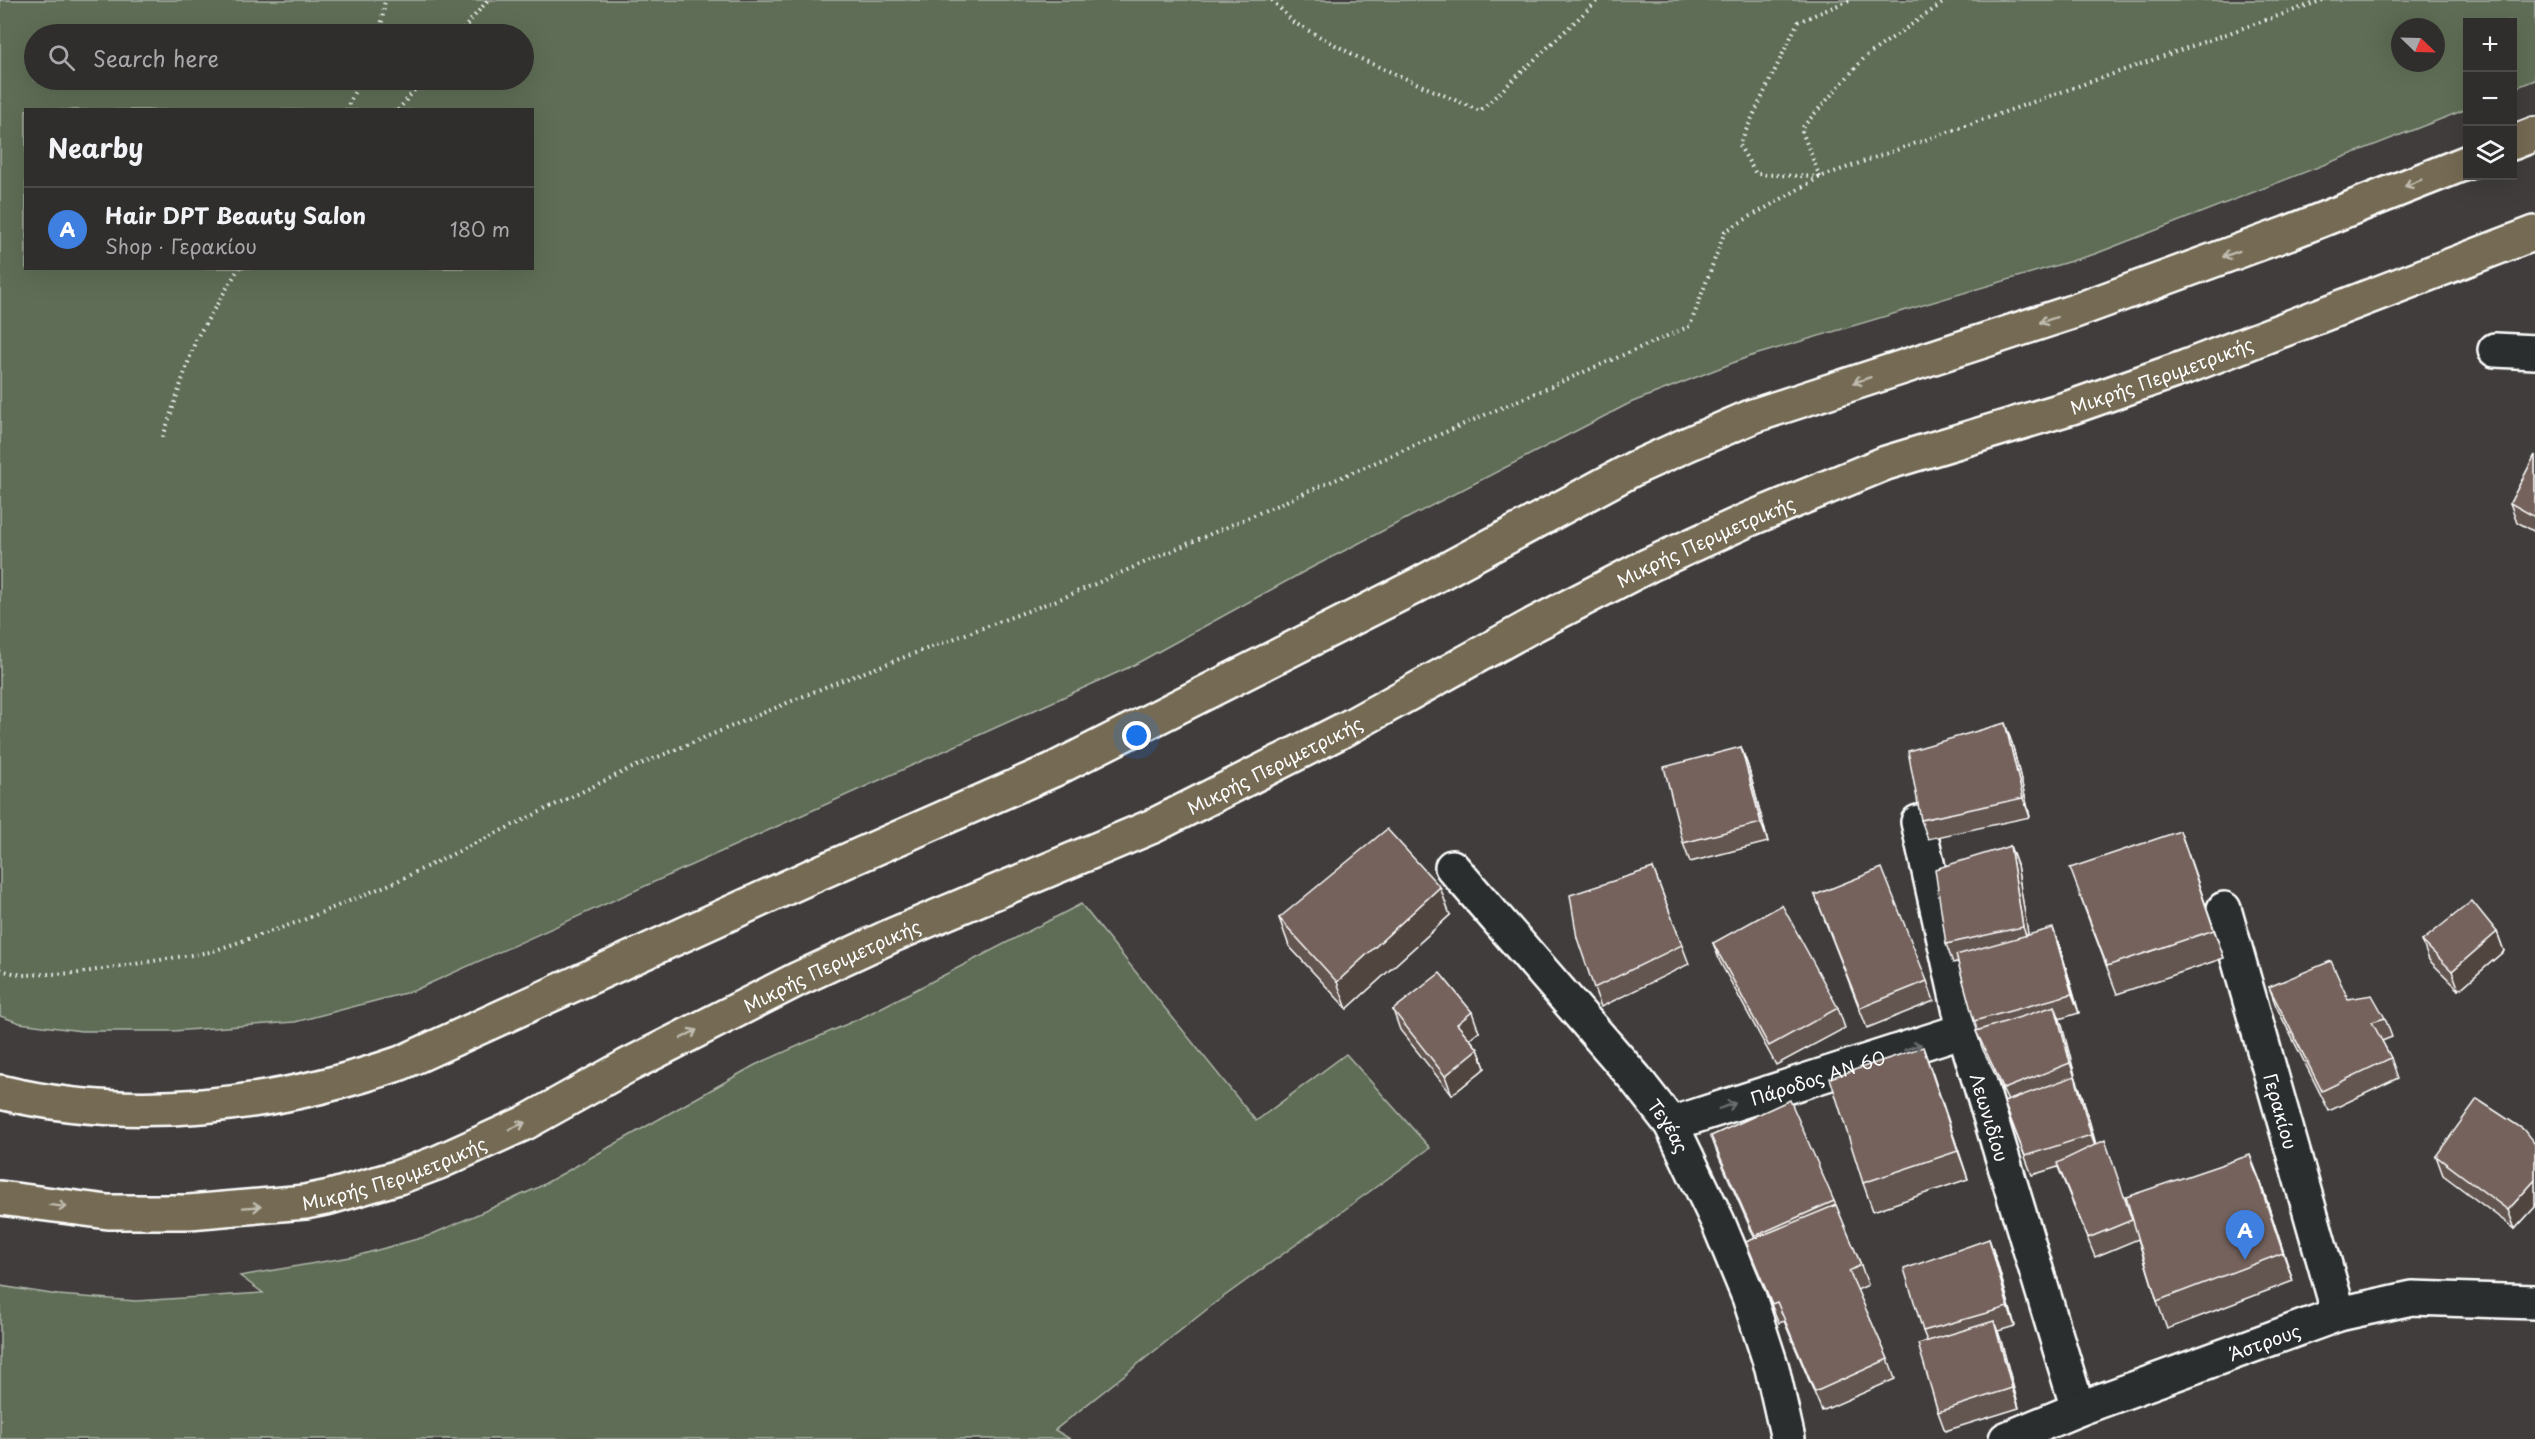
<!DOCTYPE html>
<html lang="en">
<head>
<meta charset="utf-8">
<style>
  :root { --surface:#302e2d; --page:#3c3a39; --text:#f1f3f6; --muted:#a8a8aa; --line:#4b4a49; --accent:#d6ab8b }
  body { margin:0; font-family:"Playpen Sans",sans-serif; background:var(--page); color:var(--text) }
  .controls { position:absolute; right:18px; top:18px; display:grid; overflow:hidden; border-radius:0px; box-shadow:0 6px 24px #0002 }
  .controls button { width:54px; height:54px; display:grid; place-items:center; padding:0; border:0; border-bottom:2px solid var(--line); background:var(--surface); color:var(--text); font:30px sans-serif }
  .compass { position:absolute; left:2391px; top:18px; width:54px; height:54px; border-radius:50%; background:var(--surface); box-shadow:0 6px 24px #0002; rotate:113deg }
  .you { position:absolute; left:1137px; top:736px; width:21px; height:21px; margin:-15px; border:4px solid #fff; border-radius:50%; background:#1a73e8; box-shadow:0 0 0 9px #1a73e833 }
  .badge { display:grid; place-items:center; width:39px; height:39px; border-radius:50%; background:var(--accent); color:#fff; font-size:20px; font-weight:700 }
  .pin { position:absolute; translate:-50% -50px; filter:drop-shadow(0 2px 3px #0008) }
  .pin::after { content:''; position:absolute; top:32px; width:21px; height:18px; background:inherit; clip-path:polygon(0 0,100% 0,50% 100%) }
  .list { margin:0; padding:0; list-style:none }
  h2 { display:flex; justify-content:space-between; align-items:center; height:78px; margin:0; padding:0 24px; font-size:26px }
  h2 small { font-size:20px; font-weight:400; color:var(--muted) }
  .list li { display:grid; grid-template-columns:39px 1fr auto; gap:18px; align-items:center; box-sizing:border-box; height:84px; padding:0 24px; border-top:2px solid var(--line) }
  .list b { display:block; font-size:22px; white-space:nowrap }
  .list p { margin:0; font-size:20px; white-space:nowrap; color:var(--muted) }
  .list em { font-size:20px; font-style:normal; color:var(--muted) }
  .icon { flex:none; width:33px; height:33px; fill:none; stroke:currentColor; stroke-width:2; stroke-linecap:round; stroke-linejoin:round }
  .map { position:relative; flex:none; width:2535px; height:1439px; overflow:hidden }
  .search { position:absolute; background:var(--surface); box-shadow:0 6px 24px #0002; left:24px; top:24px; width:510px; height:66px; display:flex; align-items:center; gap:15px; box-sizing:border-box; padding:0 21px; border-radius:33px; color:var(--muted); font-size:22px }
  .panel { position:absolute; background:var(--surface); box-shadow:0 6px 24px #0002; left:24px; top:108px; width:510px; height:162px; border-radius:0px }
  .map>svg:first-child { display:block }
  .green { fill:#5f6d56; stroke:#afb6aa; stroke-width:1.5; fill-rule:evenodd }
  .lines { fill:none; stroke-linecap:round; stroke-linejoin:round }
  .street-casing { stroke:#fff; stroke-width:38 }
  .primary-casing { stroke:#fff; stroke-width:38 }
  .path { stroke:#fff; stroke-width:4; stroke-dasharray:1.5 4.5; stroke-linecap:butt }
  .street { stroke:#2a2d2e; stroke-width:33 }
  .primary { stroke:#746b52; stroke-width:33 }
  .wall { fill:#64544f; stroke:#fff; stroke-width:1.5 }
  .shaded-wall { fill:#514540; stroke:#fff; stroke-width:1.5 }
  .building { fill:#74625c; stroke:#fff; stroke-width:1.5 }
  .oneway { stroke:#c0bcb1 }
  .oneway2 { stroke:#6a6c6d }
  .labels { text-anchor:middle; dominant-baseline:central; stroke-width:5; stroke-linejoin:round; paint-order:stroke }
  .street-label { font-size:18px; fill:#fff; stroke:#2a2d2e }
</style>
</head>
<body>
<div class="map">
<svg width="2535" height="1439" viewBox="0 0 2535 1439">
  <rect width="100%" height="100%" fill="#403d3c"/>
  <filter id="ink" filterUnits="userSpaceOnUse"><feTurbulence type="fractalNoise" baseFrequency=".0167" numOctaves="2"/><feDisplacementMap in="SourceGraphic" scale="12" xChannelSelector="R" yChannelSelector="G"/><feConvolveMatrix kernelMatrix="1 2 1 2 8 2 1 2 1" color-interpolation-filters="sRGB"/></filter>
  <g filter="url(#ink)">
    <g class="green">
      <path d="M0,0H2535V80L2513,89L2512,22H2468L2467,109L2095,254L1748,357L1630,403L1307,570L1132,666L413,991L295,1022L173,1031H81L20,1023L0,1016ZM2400,27H2436V63H2400ZM524,34V80H34V34ZM26,110H532V268H26Z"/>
      <polygon points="1081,904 1256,1121 1346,1054 1430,1148 1215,1303 1055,1430 1070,1439 0,1439 0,1286 58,1295 136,1301 263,1293 240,1276 356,1256 428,1236 537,1188 755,1065 865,1016"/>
    </g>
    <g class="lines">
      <defs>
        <g id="street">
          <polyline points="2495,350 2535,352"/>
          <path id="s1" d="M1918,822L1964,1030L2078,1409"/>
          <path id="s2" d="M1452,867L1635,1078L1671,1124L1718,1222L1749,1297L1772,1368L1788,1439"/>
          <path id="s3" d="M2224,909L2339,1314"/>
          <path id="s4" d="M1671,1124L1964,1030"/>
          <path id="s5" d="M2006,1439L2078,1409L2339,1314L2412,1298L2535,1302"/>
        </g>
        <g id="primary">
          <polyline points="2512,143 2535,134"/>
          <path d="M0,1092C133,1124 273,1107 401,1063L812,876L1053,770L1416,586L1635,468L1688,444L1753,416L2075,311L2288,233L2468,162"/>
          <path id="s6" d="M0,1198L108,1212H189L305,1202L330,1197L399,1177L439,1162L525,1123L627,1066L798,979L893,935L1153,826L1347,728L1533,625L1649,565L1745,521L1886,463L2072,407L2186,367L2535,233"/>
        </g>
      </defs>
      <use href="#street" class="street-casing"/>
      <use href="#primary" class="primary-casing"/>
      <g class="path">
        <polyline points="1272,0 1293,22 1361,59 1480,111 1598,0"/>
        <polyline points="380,34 385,0"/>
        <polyline points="459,34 488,0"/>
        <polyline points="346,110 360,80"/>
        <polyline points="398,110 423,80"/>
        <polyline points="1820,177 1756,174 1739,145 1798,22 1850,0"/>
        <polyline points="1820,177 1801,129 1866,56 1947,0"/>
        <polyline points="163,437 196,339 239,268"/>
        <polyline points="0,970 22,975 78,973 210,952 301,921 395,882 627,770 830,685 1065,597 1690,326 1725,231 1820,177 2323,0"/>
      </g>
      <use href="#street" class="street"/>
      <use href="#primary" class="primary"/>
    </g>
    <g class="wall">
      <polygon points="2535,455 2535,532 2517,522 2510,503"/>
      <polygon points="2012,743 2030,817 1928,839 1921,820"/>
      <polygon points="1741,747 1748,766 1768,842 1690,862 1683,843"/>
      <polygon points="2180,831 2224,958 2117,994 2080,896"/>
      <polygon points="2010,846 2017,865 2028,935 2060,947 2079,1013 2059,1019 2075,1076 2082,1095 2096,1144 2126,1200 2261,1183 2293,1281 2167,1329 2157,1301 2138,1239 2095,1257 2058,1167 2032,1175 2004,1102 2008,1101 1983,1050 1976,1031 1977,1030 1958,962 1953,963 1946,944"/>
      <polygon points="1653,868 1689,964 1601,1007 1594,988"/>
      <polygon points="1815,895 1927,981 1934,1001 1867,1028"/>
      <polygon points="1450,915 1347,1009 1289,946 1279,918"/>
      <polygon points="2497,932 2504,951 2459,990 2429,960 2422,941"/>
      <polygon points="1713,943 1838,1008 1845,1028 1776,1065 1720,962"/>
      <polygon points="2269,987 2348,999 2385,1018 2392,1037 2382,1041 2391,1058 2398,1078 2329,1111 2276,1006"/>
      <polygon points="1393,1010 1479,1032 1470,1039 1478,1049 1485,1068 1452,1095 1400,1030"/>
      <polygon points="1933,1075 1968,1179 1873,1211 1863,1183"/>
      <polygon points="1711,1136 1834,1201 1861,1265 1868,1285 1857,1290 1888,1359 1895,1379 1822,1411 1784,1321 1779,1323 1753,1262 1746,1242 1755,1239 1718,1155"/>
      <polygon points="2535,1144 2535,1207 2515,1229 2443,1175 2436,1156"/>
      <polygon points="1989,1239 1996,1259 2015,1326 1998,1331 2019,1408 1945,1431 1938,1412 1927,1341 1923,1331"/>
    </g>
    <g class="shaded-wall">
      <polygon points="2005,723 2012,743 2030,817 2023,798"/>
      <polygon points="1741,747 1748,766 1768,842 1761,823"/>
      <polygon points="2180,831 2190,859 2224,958 2214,930"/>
      <polygon points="2010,846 2017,865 2030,946 2023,927"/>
      <polygon points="1440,887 1450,915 1347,1009 1337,982"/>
      <polygon points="2053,928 2060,947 2079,1013 2072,994"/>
      <polygon points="2497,932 2504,951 2459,990 2452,971"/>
      <polygon points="2055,1006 2062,1025 2077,1083 2070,1063"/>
      <polygon points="1472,1012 1479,1032 1465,1043 1457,1024"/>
      <polygon points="1923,1047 1933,1075 1968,1179 1958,1151"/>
      <polygon points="1478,1049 1485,1068 1452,1095 1445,1076"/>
      <polygon points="2075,1076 2082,1095 2098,1154 2091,1135"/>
      <polygon points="2250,1155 2261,1183 2293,1281 2283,1253"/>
      <polygon points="2535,1180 2535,1207 2515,1229 2508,1210"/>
      <polygon points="1989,1239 1996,1259 2015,1326 2008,1307"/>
      <polygon points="1994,1321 2001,1340 2019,1408 2012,1388"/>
    </g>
    <g class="building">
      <polygon points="2535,455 2535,517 2510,503"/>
      <polygon points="2005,723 2023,798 1921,820 1908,751"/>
      <polygon points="1741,747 1761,823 1683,843 1664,767"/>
      <polygon points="1387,829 1440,887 1337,982 1279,918"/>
      <polygon points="2180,831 2214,930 2107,966 2070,868"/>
      <polygon points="2010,846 2023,927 1946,944 1935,869"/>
      <polygon points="1653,868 1682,945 1594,988 1577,938 1570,895"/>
      <polygon points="1882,868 1927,981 1860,1008 1815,895"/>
      <polygon points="2472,901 2497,932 2452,971 2422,941"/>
      <polygon points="1782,905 1838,1008 1769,1046 1713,943"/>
      <polygon points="2053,928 2072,994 1974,1021 1956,955"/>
      <polygon points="2331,961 2348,999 2372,995 2385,1018 2372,1022 2391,1058 2322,1091 2269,987"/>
      <polygon points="1440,973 1472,1012 1457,1024 1478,1049 1445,1076 1393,1010"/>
      <polygon points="2055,1006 2070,1063 2004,1089 1976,1031"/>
      <polygon points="1923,1047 1958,1151 1863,1183 1830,1078"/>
      <polygon points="2075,1076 2091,1135 2025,1156 2004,1102"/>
      <polygon points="2477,1099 2523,1129 2535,1144 2535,1180 2508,1210 2436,1156"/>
      <polygon points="1790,1100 1834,1201 1755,1236 1711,1136"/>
      <polygon points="2105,1140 2132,1220 2088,1238 2057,1163"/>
      <polygon points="2250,1155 2283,1253 2157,1301 2126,1197"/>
      <polygon points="1836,1205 1861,1265 1849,1271 1888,1359 1815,1392 1777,1302 1772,1304 1746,1242"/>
      <polygon points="1989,1239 2008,1307 1923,1331 1904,1269"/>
      <polygon points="1994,1321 2012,1388 1938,1412 1918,1344"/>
    </g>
    <defs><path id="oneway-shaft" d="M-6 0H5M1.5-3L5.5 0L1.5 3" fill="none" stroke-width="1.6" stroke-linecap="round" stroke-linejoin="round" transform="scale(1.5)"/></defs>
    <g class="oneway">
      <use href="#oneway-shaft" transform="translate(2413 183) rotate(158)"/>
      <use href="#oneway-shaft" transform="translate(2231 254) rotate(160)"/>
      <use href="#oneway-shaft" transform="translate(2048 320) rotate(162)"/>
      <use href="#oneway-shaft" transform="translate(1862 380) rotate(162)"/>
      <use href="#oneway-shaft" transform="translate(689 1034) rotate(-28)"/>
      <use href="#oneway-shaft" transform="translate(517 1126) rotate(-24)"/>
      <use href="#oneway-shaft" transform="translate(58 1206) rotate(7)"/>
      <use href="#oneway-shaft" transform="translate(252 1207) rotate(-4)"/>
    </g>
    <g class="oneway2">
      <use href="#oneway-shaft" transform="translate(1913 1047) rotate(-18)"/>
      <use href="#oneway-shaft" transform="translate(1727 1106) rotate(-18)"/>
    </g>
  </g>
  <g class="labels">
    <g class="street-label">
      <text stroke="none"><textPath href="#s6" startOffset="2344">Μικρής Περιμετρικής</textPath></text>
      <text stroke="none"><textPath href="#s6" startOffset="1858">Μικρής Περιμετρικής</textPath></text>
      <text stroke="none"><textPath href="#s6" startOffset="1372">Μικρής Περιμετρικής</textPath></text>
      <text stroke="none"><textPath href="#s6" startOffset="886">Μικρής Περιμετρικής</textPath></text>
      <text stroke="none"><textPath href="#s4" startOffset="154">Πάροδος ΑΝ 60</textPath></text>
      <text stroke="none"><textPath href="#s3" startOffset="210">Γερακίου</textPath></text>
      <text stroke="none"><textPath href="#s1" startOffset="304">Λεωνιδίου</textPath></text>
      <text stroke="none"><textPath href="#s2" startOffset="338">Τεγέας</textPath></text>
      <text stroke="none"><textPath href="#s6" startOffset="400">Μικρής Περιμετρικής</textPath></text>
      <text stroke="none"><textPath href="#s5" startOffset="276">Άστρους</textPath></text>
    </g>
  </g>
</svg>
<div class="controls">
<button>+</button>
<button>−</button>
<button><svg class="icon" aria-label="layers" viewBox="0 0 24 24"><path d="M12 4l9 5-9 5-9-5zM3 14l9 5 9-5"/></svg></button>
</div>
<svg class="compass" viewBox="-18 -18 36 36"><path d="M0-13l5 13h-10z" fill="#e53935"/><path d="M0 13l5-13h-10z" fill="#a8a8aa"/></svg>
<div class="you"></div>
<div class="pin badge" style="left:2245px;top:1260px;background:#3f7fe0">A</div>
<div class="search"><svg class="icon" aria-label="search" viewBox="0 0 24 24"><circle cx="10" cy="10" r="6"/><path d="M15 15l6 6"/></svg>Search here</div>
<section class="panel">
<h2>Nearby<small></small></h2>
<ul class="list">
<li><span class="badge" style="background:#3f7fe0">A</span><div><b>Hair DPT Beauty Salon</b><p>Shop · Γερακίου</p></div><em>180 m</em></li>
</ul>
</section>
</div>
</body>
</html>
